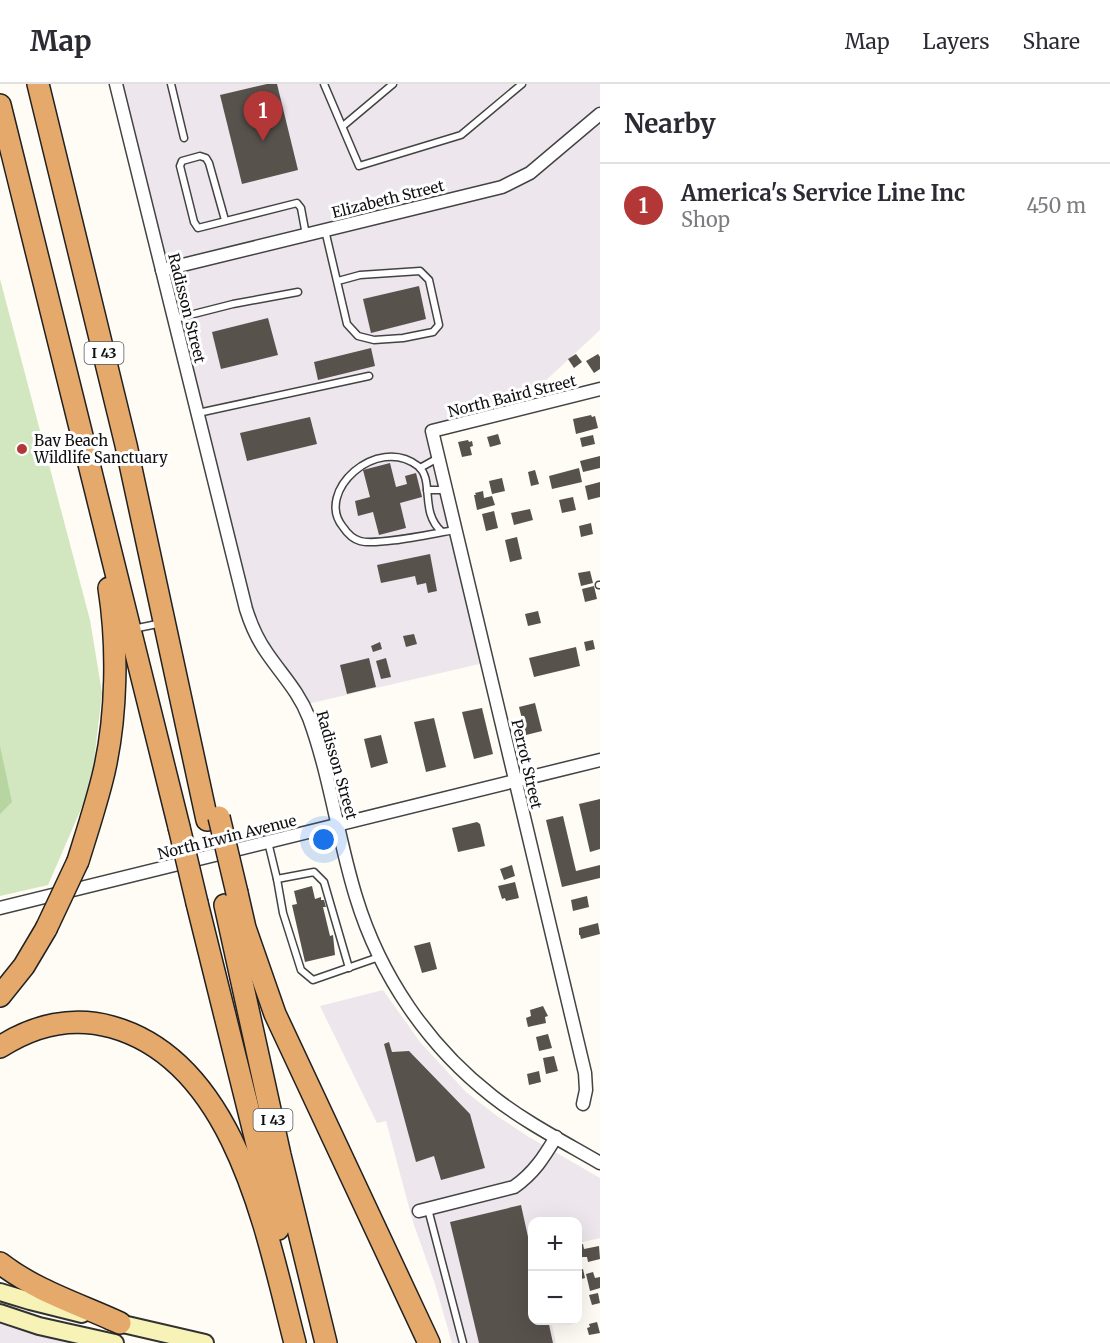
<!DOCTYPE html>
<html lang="en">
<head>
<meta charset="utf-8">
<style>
  :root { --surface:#fff; --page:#f7f7f7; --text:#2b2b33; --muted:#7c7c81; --line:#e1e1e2; --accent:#b23736 }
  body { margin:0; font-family:Merriweather,serif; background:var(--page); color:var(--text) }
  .controls { position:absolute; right:18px; bottom:18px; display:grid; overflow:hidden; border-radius:12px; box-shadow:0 6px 24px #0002 }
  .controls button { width:54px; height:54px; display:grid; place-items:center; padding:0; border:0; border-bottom:2px solid var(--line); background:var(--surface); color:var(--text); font:30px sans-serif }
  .you { position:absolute; left:324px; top:756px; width:21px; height:21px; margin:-15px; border:4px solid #fff; border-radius:50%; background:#1a73e8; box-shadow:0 0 0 9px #1a73e833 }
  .badge { display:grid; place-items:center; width:39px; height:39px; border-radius:50%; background:var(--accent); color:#fff; font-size:20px; font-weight:700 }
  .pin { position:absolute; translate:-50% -50px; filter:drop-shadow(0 2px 3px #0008) }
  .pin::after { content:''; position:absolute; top:32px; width:21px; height:18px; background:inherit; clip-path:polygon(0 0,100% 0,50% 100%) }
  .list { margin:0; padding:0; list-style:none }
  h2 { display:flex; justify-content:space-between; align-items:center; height:78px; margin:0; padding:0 24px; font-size:26px }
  h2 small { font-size:20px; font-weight:400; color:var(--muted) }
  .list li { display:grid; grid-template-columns:39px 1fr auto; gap:18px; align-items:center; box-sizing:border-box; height:84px; padding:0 24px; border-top:2px solid var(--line) }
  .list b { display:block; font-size:22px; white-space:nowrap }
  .list p { margin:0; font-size:20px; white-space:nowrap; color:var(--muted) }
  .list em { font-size:20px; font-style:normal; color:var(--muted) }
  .map { position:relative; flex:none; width:600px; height:1259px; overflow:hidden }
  header { display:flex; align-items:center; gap:36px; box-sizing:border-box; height:84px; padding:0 30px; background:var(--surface); border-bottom:2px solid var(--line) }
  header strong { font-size:28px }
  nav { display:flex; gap:33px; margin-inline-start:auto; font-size:21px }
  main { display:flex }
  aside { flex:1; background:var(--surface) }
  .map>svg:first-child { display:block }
  .industrial { fill:#ede6ed }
  .green { fill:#d2e6c0 }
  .forest { fill:#b6d5a1 }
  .building { fill:#58524d }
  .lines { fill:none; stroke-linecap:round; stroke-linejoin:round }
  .lane-casing { stroke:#434343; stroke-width:9 }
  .street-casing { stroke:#434343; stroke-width:15 }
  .secondary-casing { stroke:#323232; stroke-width:20 }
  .highway-casing { stroke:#212121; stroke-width:24 }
  .lane { stroke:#fff; stroke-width:6 }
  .street { stroke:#fff; stroke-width:12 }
  .secondary { stroke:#f7f3b6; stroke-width:16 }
  .highway { stroke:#e5a96b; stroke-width:21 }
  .highway-bridge-casing { stroke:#212121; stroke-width:24; stroke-linecap:butt }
  .highway-bridge { stroke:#e5a96b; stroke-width:21 }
  .poi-dot { fill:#b23736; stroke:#fff; stroke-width:2 }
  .labels { text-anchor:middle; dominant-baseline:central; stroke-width:6; stroke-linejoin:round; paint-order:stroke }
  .shield { fill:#fff; stroke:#585858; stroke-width:1.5 }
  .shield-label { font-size:14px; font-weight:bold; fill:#101010 }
  .street-label { font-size:15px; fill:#101010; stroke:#fff }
  .poi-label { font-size:15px; fill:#101010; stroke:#fff; text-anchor:start }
</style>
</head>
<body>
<header>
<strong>Map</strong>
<nav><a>Map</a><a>Layers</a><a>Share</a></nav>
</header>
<main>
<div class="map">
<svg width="600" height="1259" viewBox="0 0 600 1259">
  <rect width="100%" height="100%" fill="#fefcf4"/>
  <g class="industrial">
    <polygon points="116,0 600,0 600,246 542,300 540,320 432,347 488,578 303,621 258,555"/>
    <polygon points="383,906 420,958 466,1008 497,1032 529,1053 600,1094 600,1154 578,1159 578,1138 532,1138 532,1236 551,1237 556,1259 452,1259 435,1200 413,1138 386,1037 377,1039 320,922"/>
    <polygon points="0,1235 90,1259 0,1259"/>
  </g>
  <polygon class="green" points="0,195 90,536 102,609 91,702 48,801 0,812"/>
  <polygon class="forest" points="0,662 12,718 0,730"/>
  <g class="building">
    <polygon points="267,0 277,0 298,86 242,100 220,11"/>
    <polygon points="419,202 426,235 371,249 363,215"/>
    <polygon points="268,234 278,271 221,285 212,248"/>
    <polygon points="371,264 375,282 318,296 314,278"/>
    <polygon points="576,270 582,278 574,284 568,275"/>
    <polygon points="598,270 600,273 600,285 594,289 586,277"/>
    <polygon points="591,331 592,333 595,332 598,344 576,350 573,335"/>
    <polygon points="310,333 317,360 247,377 240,349"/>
    <polygon points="498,350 501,360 490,363 487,353"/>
    <polygon points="593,351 595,360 582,363 580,354"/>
    <polygon points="468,356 469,358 472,357 473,362 470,363 472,371 462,373 458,358"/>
    <polygon points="600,372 600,384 583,388 580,377"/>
    <polygon points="390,379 396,403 407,400 405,392 416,389 422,413 400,419 406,444 379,451 373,428 358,432 355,417 370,413 363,386"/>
    <polygon points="579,384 582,398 552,405 549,392"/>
    <polygon points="535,386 539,400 531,402 528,388"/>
    <polygon points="502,394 505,407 492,410 489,397"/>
    <polygon points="600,398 600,413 588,416 585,402"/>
    <polygon points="483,407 484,414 492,412 495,421 477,426 474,411 476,411 475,409"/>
    <polygon points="573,413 576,426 562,429 559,416"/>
    <polygon points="530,425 533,436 514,441 511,429"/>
    <polygon points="494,427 498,444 486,447 482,430"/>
    <polygon points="591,439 593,450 581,453 579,442"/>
    <polygon points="517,453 522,475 510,478 505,456"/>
    <polygon points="430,470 437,507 428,509 426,499 417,501 415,492 381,499 377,481"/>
    <polygon points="590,487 593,499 581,502 578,489"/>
    <polygon points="594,502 597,515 585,518 582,505"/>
    <polygon points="538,527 541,539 528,542 525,530"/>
    <polygon points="414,550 417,560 406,563 403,552"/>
    <polygon points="593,556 595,565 586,567 584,558"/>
    <polygon points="380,558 382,565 373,568 371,562"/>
    <polygon points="576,563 580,582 534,593 529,574"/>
    <polygon points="369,574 376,603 347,610 340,581"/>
    <polygon points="386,574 391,593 381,595 376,577"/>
    <polygon points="535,619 542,647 526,651 519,623"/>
    <polygon points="482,624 493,670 474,675 462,628"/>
    <polygon points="434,634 446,683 426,688 414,638"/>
    <polygon points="381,651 388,679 371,684 364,655"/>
    <polygon points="600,715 600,765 590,768 579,720"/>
    <polygon points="563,732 576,787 600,781 600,794 562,803 546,736"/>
    <polygon points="477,738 480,740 485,762 458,768 452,744"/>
    <polygon points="512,781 515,792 504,796 500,785"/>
    <polygon points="515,798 519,814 506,817 505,814 502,815 498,802"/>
    <polygon points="312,802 315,815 321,813 321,816 324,816 326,823 323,823 330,852 333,851 335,871 305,878 292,821 297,820 294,807"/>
    <polygon points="587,812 589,823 573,827 571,816"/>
    <polygon points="598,839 600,850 581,855 580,851 579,851 579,844"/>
    <polygon points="430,858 437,885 422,889 414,862"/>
    <polygon points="543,922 548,932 545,933 546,939 528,943 526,934 531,932 530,926"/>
    <polygon points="548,950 552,964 539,967 536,953"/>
    <polygon points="389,958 392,968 409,967 470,1030 485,1084 441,1096 434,1072 416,1078 384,960"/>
    <polygon points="554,972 558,987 546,990 543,974"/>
    <polygon points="539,987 541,998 529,1001 527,990"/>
    <polygon points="521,1121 532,1171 532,1236 548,1236 553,1259 479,1259 450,1138"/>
    <polygon points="583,1160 584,1165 599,1162 600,1175 588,1178 587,1173 578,1173 578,1161"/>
    <polygon points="583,1185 585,1194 578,1196 578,1186"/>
    <polygon points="593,1188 595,1194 600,1193 600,1204 590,1207 586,1190"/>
    <polygon points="598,1209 600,1219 592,1221 589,1211"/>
    <polygon points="597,1238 600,1249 589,1251 587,1244 590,1243 589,1240"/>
  </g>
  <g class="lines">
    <defs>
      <g id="lane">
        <polyline points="171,0 184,54"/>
        <polyline points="324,0 359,82 461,51 522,0"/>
        <polyline points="343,42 393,0"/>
        <polyline points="225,136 209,79 206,74 200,72 182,77 180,82 194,138 198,144 297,119 301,124 306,151"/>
        <polyline points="325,146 347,240 358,252 374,256 403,254 433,248 439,241 429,196 420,187 360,191 338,197"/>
        <polyline points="174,235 233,220 298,208"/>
        <polyline points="198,329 369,292"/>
        <polyline points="420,384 438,374"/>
        <polyline points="427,406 446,406"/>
        <path d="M442,448C419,428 435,396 418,382C377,350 314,408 343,443C347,449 353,455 360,457C377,462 435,449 455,446"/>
        <polyline points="599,501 600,501"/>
        <polyline points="133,545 162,539"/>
        <polyline points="268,758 277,795 314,788 324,798 349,884"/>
        <polyline points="277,795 283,829 301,886 313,896 379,873"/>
        <polyline points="428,1125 463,1259"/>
      </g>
      <g id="street">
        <path d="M116,0L246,525C251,541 257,555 267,569C282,591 299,608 309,634C330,691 338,755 356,813C380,892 428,962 492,1012C525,1038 564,1058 600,1079"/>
        <polyline points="162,186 502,103 530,89 600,30"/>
        <polyline points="0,824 600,676"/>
        <polyline points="583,1020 586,1006 585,989 432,347 600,305"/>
        <path d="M419,1127L514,1103C534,1089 544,1073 556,1053"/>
      </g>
      <g id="secondary">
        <polyline points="0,1208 30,1217 82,1230"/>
        <polyline points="0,1229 39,1242 115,1259"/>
        <polyline points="110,1237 205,1259"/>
      </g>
      <g id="highway">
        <polyline points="38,0 126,361 207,736"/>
        <polyline points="0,21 179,743"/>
        <path d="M78,777C87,748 97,718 104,688C117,631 118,561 109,504"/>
        <polyline points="237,809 245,844 275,930 429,1259"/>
        <polyline points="197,819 278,1145"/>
        <polyline points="225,821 280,1071 326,1259"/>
        <polyline points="0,912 24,882 46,845"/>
        <path d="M0,963C34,941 73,932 112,943C237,978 267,1152 295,1259"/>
        <path d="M0,1179C36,1207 79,1220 120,1239"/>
      </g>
    </defs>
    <use href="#lane" class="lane-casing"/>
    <use href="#street" class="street-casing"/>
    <use href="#secondary" class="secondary-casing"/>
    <use href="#highway" class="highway-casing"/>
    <use href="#lane" class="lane"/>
    <use href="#street" class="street"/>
    <use href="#secondary" class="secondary"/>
    <use href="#highway" class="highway"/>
    <defs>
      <g id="highway-bridge">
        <polyline points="219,733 237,809"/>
        <polyline points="179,743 197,819"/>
        <polyline points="46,845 78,777"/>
      </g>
    </defs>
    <use href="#highway-bridge" class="highway-bridge-casing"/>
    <use href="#highway-bridge" class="highway-bridge"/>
  </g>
  <circle class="poi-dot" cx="22" cy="365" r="6"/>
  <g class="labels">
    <g class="shield">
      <rect x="84.5" y="258" width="39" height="22" rx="4.5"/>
      <rect x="253.5" y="1025" width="39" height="22" rx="4.5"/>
    </g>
    <g class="shield-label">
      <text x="104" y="269">I 43</text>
      <text x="273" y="1036">I 43</text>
    </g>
    <g class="street-label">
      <text transform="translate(388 115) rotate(-14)">Elizabeth Street</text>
      <text transform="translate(187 224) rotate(76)">Radisson Street</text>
      <text transform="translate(512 312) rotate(-14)">North Baird Street</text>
      <text transform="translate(527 680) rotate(77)">Perrot Street</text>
      <text transform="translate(337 681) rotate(74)">Radisson Street</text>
      <text transform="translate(227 753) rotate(-14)">North Irwin Avenue</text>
    </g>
    <g class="poi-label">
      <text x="34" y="356">Bay Beach<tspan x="34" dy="17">Wildlife Sanctuary</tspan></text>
    </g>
  </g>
</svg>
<div class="controls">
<button>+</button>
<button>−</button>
</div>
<div class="you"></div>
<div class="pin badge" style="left:263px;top:57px">1</div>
</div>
<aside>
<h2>Nearby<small></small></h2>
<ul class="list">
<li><span class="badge">1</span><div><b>America's Service Line Inc</b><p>Shop</p></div><em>450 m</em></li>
</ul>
</aside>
</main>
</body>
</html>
